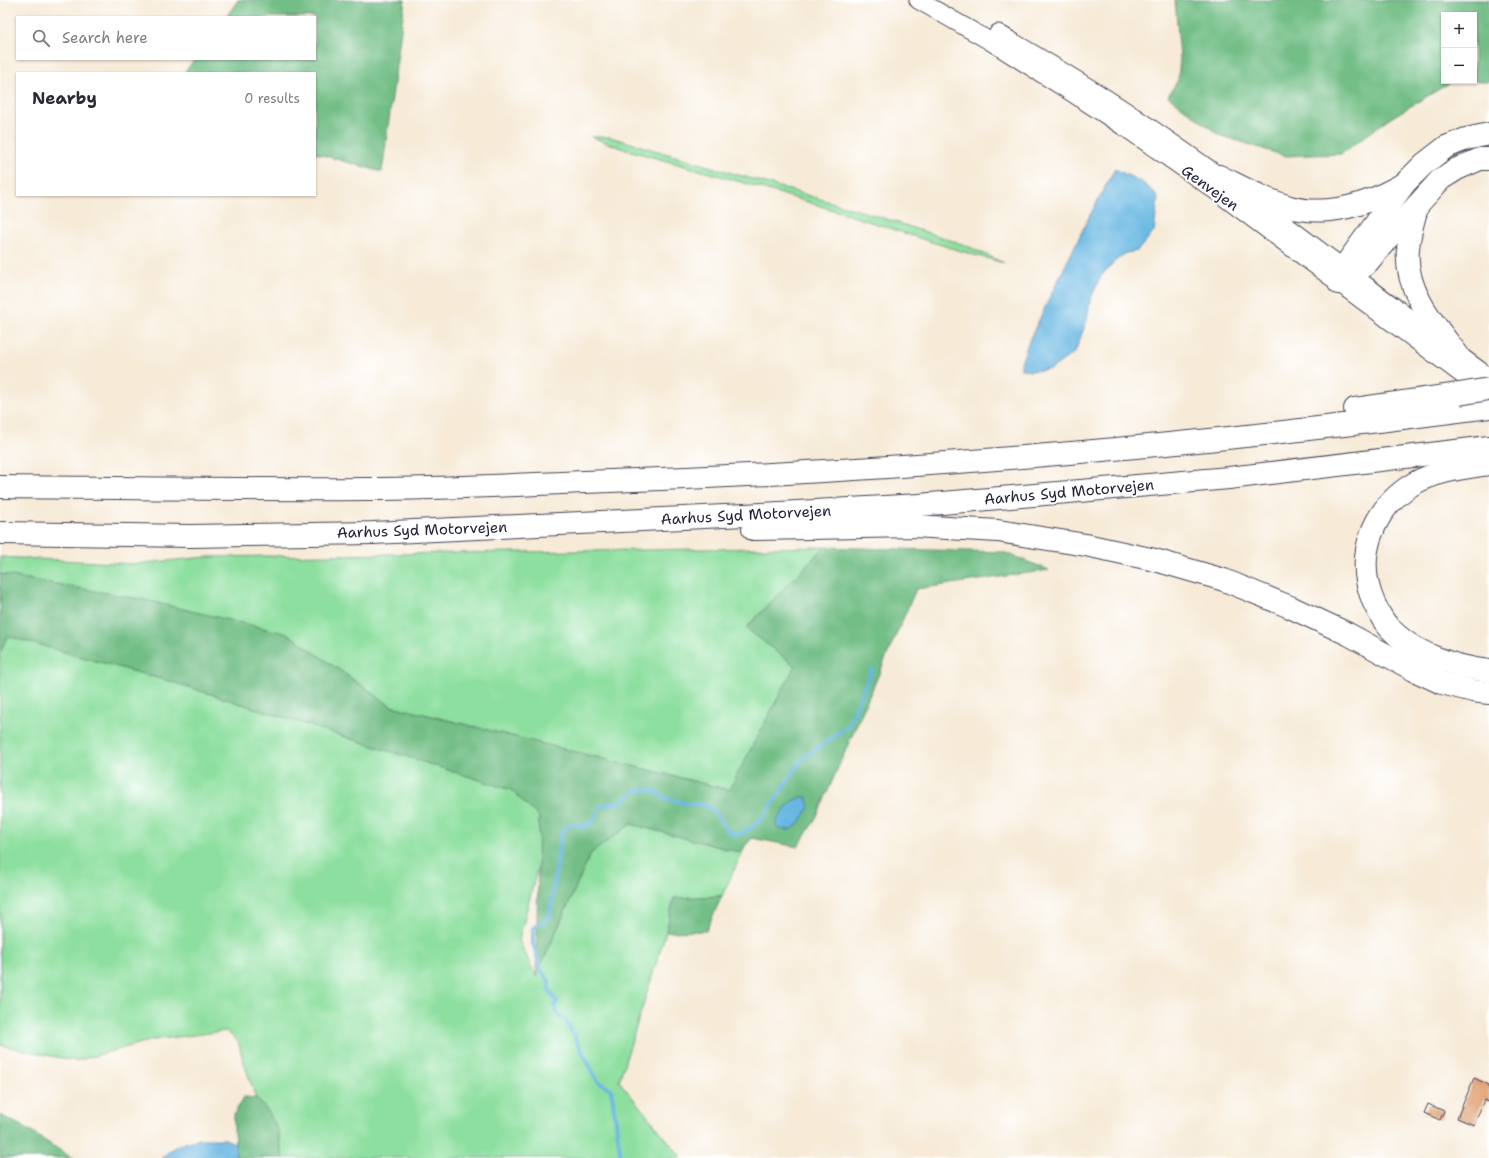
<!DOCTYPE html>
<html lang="en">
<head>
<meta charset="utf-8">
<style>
  :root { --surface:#fff; --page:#f7f7f7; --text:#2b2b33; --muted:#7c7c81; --line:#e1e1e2 }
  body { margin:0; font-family:"Shantell Sans",sans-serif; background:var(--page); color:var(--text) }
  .controls { position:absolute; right:12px; top:12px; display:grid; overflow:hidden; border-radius:0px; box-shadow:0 1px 3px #0004 }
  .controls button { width:36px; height:36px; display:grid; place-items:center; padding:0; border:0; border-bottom:1px solid var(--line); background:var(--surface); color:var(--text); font:20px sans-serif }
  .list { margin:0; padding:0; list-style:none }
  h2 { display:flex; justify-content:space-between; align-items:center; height:52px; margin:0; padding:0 16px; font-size:17px }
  h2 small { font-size:13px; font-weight:400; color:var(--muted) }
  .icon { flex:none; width:22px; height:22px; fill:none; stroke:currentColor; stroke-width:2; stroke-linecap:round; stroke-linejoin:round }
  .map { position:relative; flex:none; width:1489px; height:1158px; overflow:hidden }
  .search { position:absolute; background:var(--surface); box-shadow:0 1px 3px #0004; left:16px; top:16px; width:300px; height:44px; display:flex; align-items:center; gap:10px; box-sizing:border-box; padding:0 14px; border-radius:0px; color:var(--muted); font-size:15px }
  .panel { position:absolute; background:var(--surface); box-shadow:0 1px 3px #0004; left:16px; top:72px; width:300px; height:124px; border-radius:0px }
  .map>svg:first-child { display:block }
  .green { fill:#8ddf9f; stroke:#58806d }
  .forest { fill:#72be86; stroke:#4a7060 }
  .water { fill:#67b7e2; stroke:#446c8e }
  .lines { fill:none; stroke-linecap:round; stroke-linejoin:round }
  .stream { stroke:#67b7e2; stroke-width:4 }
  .building { fill:#dc9664 }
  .tertiary-casing { stroke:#424053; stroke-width:19 }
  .motorway-casing { stroke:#424053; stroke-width:24 }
  .tertiary { stroke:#fff; stroke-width:17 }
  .motorway { stroke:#fff; stroke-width:22 }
  .motorway-bridge-casing { stroke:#424053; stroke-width:24; stroke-linecap:butt }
  .motorway-bridge { stroke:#fff; stroke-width:22 }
  .labels { text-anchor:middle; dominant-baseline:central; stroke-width:4; stroke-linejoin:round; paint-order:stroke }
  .street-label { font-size:15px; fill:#22223b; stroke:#fff }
</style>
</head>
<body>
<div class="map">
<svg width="1489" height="1158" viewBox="0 0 1489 1158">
  <rect width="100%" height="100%" fill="#fff"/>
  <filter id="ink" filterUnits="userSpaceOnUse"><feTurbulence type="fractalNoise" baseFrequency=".025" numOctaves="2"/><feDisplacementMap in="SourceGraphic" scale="8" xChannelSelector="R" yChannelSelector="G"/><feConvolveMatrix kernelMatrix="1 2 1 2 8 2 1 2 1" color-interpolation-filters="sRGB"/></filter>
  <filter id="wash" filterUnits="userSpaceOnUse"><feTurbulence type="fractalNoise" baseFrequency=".012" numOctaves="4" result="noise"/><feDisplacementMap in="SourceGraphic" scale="16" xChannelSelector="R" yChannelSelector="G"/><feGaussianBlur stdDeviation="0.9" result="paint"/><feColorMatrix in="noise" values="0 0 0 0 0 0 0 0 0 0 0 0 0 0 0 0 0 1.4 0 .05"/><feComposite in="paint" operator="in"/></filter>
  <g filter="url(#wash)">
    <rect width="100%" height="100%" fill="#f7ebd8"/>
    <g class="green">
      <path d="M591,137H610L871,214L965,245L1004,263C945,248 888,227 830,209C761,187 691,168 621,148Z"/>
      <polygon points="824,547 746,628 795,666 729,790 391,706 287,634 145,600 0,574 0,557 134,564 207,557"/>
      <polygon points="7,636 179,684 511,790 539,817 538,866 519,940 536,977 591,853 631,824 742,853 722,896 674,898 666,932 619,1081 682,1158 283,1158 279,1132 268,1111 256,1098 243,1060 238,1041 226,1031 153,1040 75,1061 0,1045 0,653"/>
    </g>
    <g class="forest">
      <polygon points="238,0 405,0 382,172 315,153 315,73 184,73 195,59 315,59 315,17 226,17"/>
      <polygon points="1175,0 1489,0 1489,82 1474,81 1474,15 1444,15 1444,81 1453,81 1389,119 1341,154 1285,156 1219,135 1168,96 1178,80 1180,58"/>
      <polygon points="824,547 1003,552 1049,570 916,589 816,818 798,847 752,838 745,846 742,853 631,824 591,853 536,977 539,817 511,790 179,684 7,636 0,653 0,574 145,600 288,634 391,706 729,790 795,666 746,628"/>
      <polygon points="722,896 706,931 666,932 674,898"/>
      <path d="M244,1097L256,1098C276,1119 278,1130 283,1158H236L234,1131V1114Z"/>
      <polygon points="0,1115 22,1126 69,1156 75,1158 0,1158"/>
    </g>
    <g class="water">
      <path d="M1115,169C1134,179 1144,180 1158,198L1154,232L1137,251L1126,253L1115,261L1101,276L1090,300L1087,320L1075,352L1051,369L1030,371L1021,369V363L1029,341L1050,297L1090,215Z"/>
      <path d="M801,797H807C807,798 809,803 809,804C809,811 799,824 793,828C789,831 782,830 777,828L776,823C784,811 787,802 801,797Z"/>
      <polygon points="198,1139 225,1139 235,1143 236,1158 161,1158 176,1146"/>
    </g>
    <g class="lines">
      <polyline class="stream" points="621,1158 611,1089 598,1082 566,1021 559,1016 554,1005 557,1002 549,990 549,981 542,972 533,944 533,928 549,918 561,834 566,826 574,824 586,827 593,821 600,806 623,801 637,790 651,790 668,799 689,804 703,805 713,810 728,832 735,835 744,832 761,820 803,758 848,726 872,669"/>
    </g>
    <g id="blocks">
      <g class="building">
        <polygon points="1474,1078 1489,1085 1489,1102 1484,1100 1474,1125 1457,1118"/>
        <polygon points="1428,1104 1444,1111 1440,1120 1424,1113"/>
      </g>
    </g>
  </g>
  <g filter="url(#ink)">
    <use href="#blocks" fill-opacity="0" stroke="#424053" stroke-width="1"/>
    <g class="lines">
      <defs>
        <g id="tertiary">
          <polyline points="918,0 988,40 1069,91 1130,131 1210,187 1489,395"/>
          <path d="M998,33C1045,61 1094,89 1139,120C1259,201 1372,292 1489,377"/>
        </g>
        <g id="motorway">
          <path d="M1219,176C1242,187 1265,200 1290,207C1315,214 1344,210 1368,201C1380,197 1391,190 1402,185"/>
          <path d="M1417,208C1413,221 1409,235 1408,249C1404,291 1435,325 1458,355"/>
          <polyline points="1339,283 1343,268 1405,183 1424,164 1446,147 1466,139 1489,134"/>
          <polyline points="1339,283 1353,276 1368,262 1393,232 1441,179 1457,169 1480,159 1489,159"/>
          <polyline points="1355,409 1459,394"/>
          <path d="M1489,464C1464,468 1435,471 1413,484C1372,509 1354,558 1374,603C1378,611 1382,620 1388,626C1411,653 1455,667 1489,671"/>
          <path d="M0,487C122,488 245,490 368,489C440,489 513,485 585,482C887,472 1189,447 1489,407"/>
          <polyline points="753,529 914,526 998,531 1086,545 1155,560 1224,580 1290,607 1348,634 1414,670 1442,683 1473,691 1489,693"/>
          <polyline points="0,533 191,536 373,533 745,515 919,505 1229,478 1489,447"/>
        </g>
      </defs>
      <use href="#tertiary" class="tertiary-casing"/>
      <use href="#motorway" class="motorway-casing"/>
      <use href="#tertiary" class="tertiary"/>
      <use href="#motorway" class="motorway"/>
      <defs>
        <polyline id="motorway-bridge" points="1459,394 1489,389"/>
      </defs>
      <use href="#motorway-bridge" class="motorway-bridge-casing"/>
      <use href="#motorway-bridge" class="motorway-bridge"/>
    </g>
  </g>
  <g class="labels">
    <g class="street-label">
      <text transform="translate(1210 188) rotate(36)">Genvejen</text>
      <text transform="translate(1069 492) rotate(-5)">Aarhus Syd Motorvejen</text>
      <text transform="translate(746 515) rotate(-3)">Aarhus Syd Motorvejen</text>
      <text transform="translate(422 530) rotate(-2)">Aarhus Syd Motorvejen</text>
    </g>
  </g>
</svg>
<div class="controls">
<button>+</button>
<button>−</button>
</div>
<div class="search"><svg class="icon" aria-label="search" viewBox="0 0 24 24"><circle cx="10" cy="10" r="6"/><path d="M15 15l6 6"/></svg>Search here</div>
<section class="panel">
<h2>Nearby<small>0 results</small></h2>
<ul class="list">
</ul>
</section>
</div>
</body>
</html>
